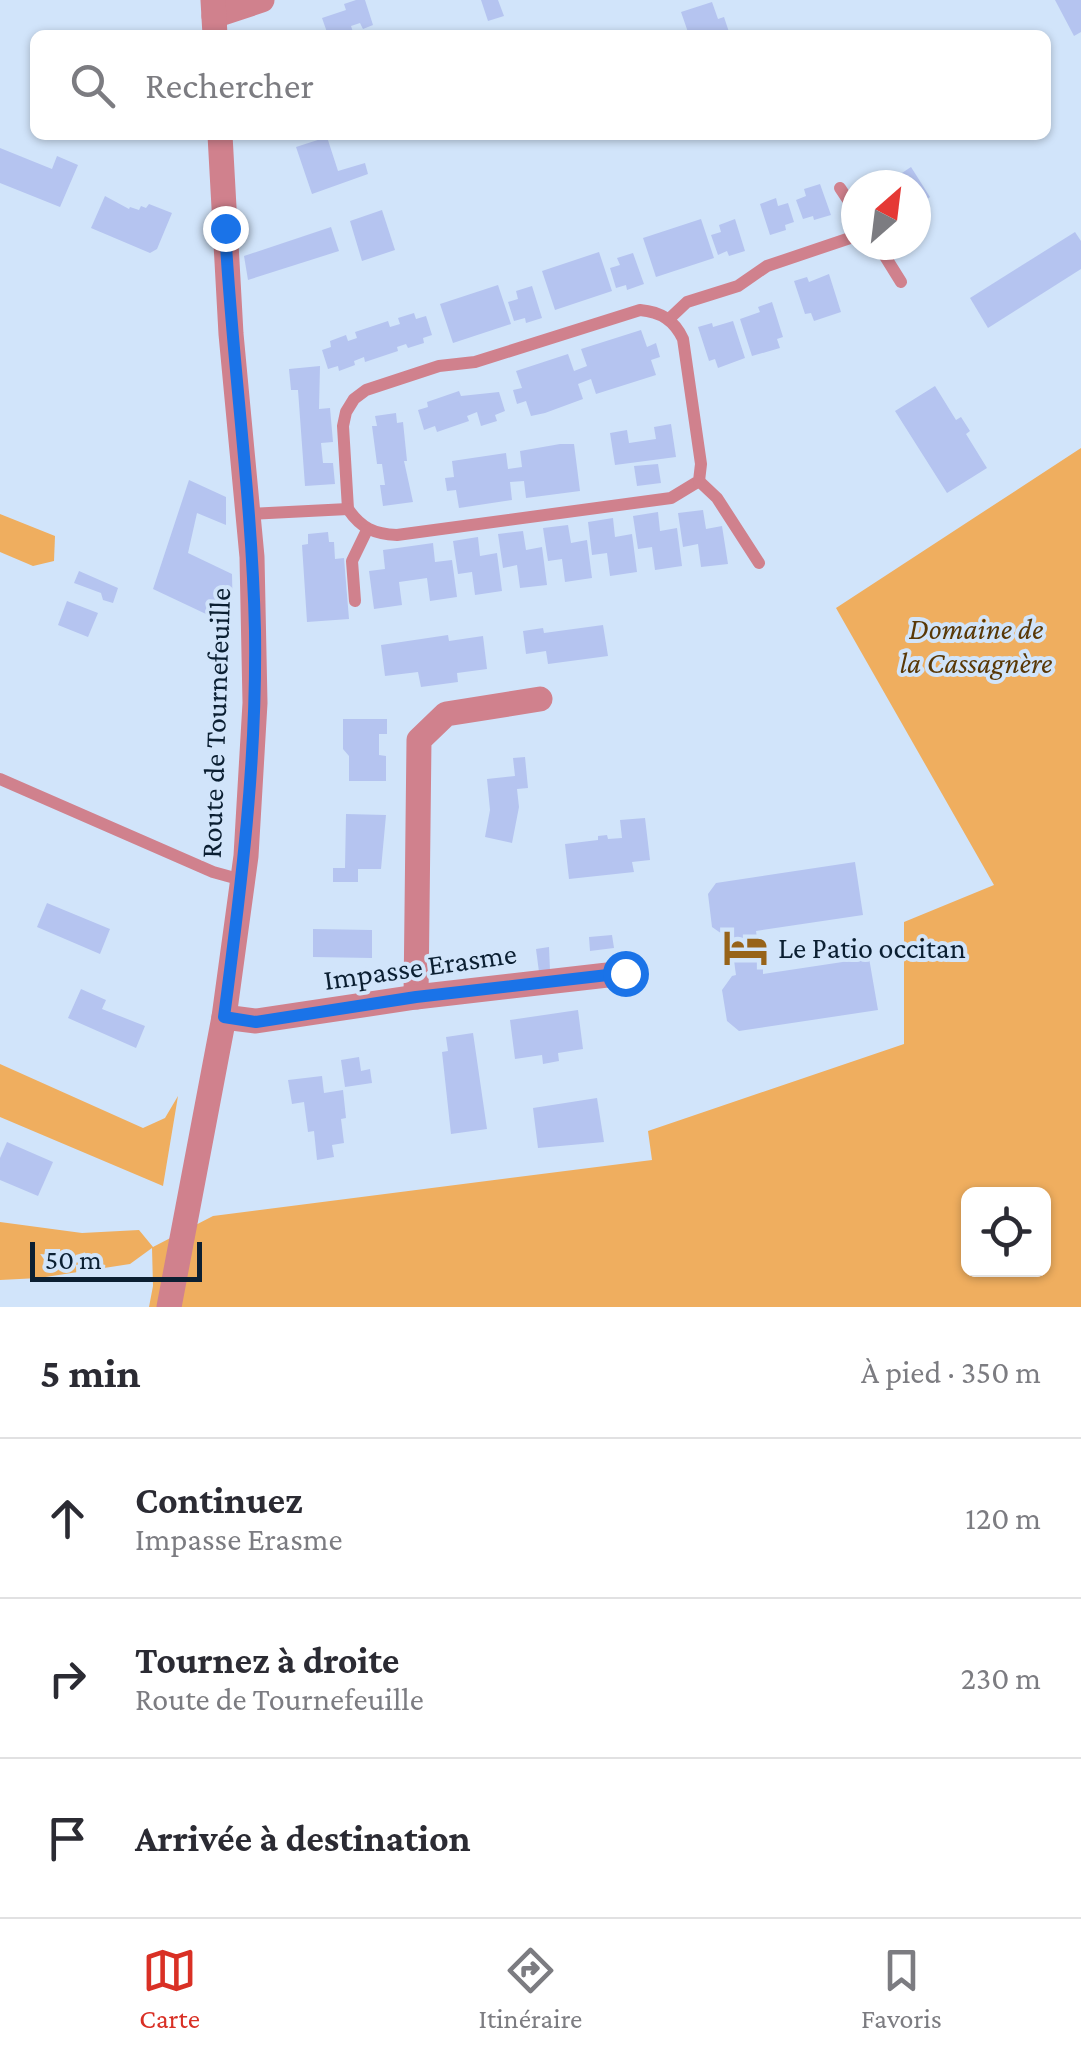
<!DOCTYPE html>
<html lang="fr">
<head>
<meta charset="utf-8">
<style>
  :root { --surface:#fff; --page:#f2f2f3; --text:#2b2b33; --muted:#7c7c81; --line:#e1e1e2; --accent:#d93025 }
  body { margin:0; font-family:"Crimson Pro",serif; background:var(--page); color:var(--text) }
  .controls { position:absolute; right:30px; bottom:30px; display:grid; overflow:hidden; border-radius:15px; box-shadow:0 2px 8px #0004 }
  .controls button { width:90px; height:90px; display:grid; place-items:center; padding:0; border:0; border-bottom:2px solid var(--line); background:var(--surface); color:var(--text); font:50px sans-serif }
  .compass { position:absolute; left:841px; top:170px; width:90px; height:90px; border-radius:50%; background:var(--surface); box-shadow:0 2px 8px #0004; rotate:28deg }
  .scale { position:absolute; left:30px; bottom:25px; width:172px; box-sizing:border-box; padding-left:10px; border:5px solid #0b1f32; border-top:0; font-size:28px; line-height:35px; white-space:nowrap; color:#0b1f32; -webkit-text-stroke:8px #d1e4fa; paint-order:stroke }
  .stop { position:absolute; width:30px; height:30px; margin:-22px; border:8px solid #1a73e8; border-radius:50%; background:#fff }
  .stop.end { background:#1a73e8; border-color:#fff; box-shadow:0 2px 10px #0008 }
  .list { margin:0; padding:0; list-style:none }
  h2 { display:flex; justify-content:space-between; align-items:center; height:130px; margin:0; padding:0 40px; font-size:42px }
  h2 small { font-size:32px; font-weight:400; color:var(--muted) }
  .list li { display:grid; grid-template-columns:65px 1fr auto; gap:30px; align-items:center; box-sizing:border-box; height:160px; padding:0 40px; border-top:2px solid var(--line) }
  .list b { display:block; font-size:38px; white-space:nowrap }
  .list p { margin:0; font-size:32px; white-space:nowrap; color:var(--muted) }
  .list em { font-size:32px; font-style:normal; color:var(--muted) }
  .icon { flex:none; width:55px; height:55px; fill:none; stroke:currentColor; stroke-width:2; stroke-linecap:round; stroke-linejoin:round }
  .map { position:relative; flex:none; width:1081px; height:1307px; overflow:hidden }
  .search { position:absolute; background:var(--surface); box-shadow:0 2px 8px #0004; left:30px; right:30px; top:30px; height:110px; display:flex; align-items:center; gap:25px; box-sizing:border-box; padding:0 35px; border-radius:15px; color:var(--muted); font-size:38px }
  .sheet { height:610px; background:var(--surface) }
  nav { display:flex; justify-content:space-around; align-items:center; box-sizing:border-box; height:140px; border-top:2px solid var(--line); background:var(--surface); font-size:28px; color:var(--muted) }
  nav a { display:grid; justify-items:center; gap:5px }
  nav .on { color:var(--accent) }
  .map>svg:first-child { display:block }
  .green { fill:#efae5f; fill-rule:evenodd }
  .building { fill:#b5c4f0 }
  .lines { fill:none; stroke-linecap:round; stroke-linejoin:round }
  .service { stroke:#d0818d; stroke-width:12 }
  .minor { stroke:#d0818d; stroke-width:25 }
  .tertiary { stroke:#d0818d; stroke-width:25 }
  .route { stroke:#1a73e8; stroke-width:12 }
  .labels { text-anchor:middle; dominant-baseline:central; stroke-width:8; stroke-linejoin:round; paint-order:stroke }
  .park-label { font-size:30px; font-style:italic; fill:#593806; stroke:#d1e4fa }
  .street-label { font-size:30px; fill:#0b1f32; stroke:#d1e4fa }
  .poi-label { font-size:30px; fill:#0b1f32; stroke:#d1e4fa; text-anchor:start }
</style>
</head>
<body>
<div class="map">
<svg width="1081" height="1307" viewBox="0 0 1081 1307">
  <rect width="100%" height="100%" fill="#d1e4fa"/>
  <g class="green">
    <path d="M1081,448V1307H149L153,1286L152,1248L130,1264L39,1278L0,1280V1222L82,1233L139,1230L153,1247L213,1216L652,1160L648,1131L904,1044V922L994,885L836,608ZM968,1194H1044V1270H968Z"/>
    <polygon points="0,514 55,536 54,561 33,566 0,552"/>
    <polygon points="0,1064 143,1128 165,1118 178,1096 163,1186 0,1117"/>
  </g>
  <g class="building">
    <polygon points="356,0 365,0 373,25 363,29 360,23 351,26 354,35 328,35 322,18 346,10 344,4"/>
    <polygon points="481,0 498,0 504,16 488,21"/>
    <polygon points="1055,0 1081,0 1081,32 1074,36"/>
    <polygon points="712,2 718,19 724,17 730,35 689,35 681,12"/>
    <polygon points="327,137 338,171 365,163 368,174 312,194 296,147"/>
    <polygon points="0,148 52,169 57,156 78,165 60,207 0,183"/>
    <polygon points="911,167 930,197 925,201 930,210 916,218 916,185 894,185 902,180 899,175"/>
    <polygon points="820,184 831,215 814,220 813,216 803,219 796,200 806,196 804,189"/>
    <polygon points="105,196 129,209 130,207 139,210 141,206 146,208 149,204 172,213 157,249 150,253 91,228"/>
    <polygon points="776,198 778,206 788,203 794,222 785,225 786,230 770,235 760,204"/>
    <polygon points="382,210 395,250 362,261 350,221"/>
    <polygon points="701,219 714,258 656,277 643,238"/>
    <polygon points="735,219 745,251 729,256 727,251 718,255 711,235 721,232 719,225"/>
    <polygon points="331,227 339,251 248,280 244,256"/>
    <polygon points="1075,232 1081,241 1081,269 988,328 970,298"/>
    <polygon points="599,252 612,291 555,310 542,271"/>
    <polygon points="633,253 644,284 627,290 626,285 616,288 610,268 620,265 617,258"/>
    <polygon points="829,274 841,312 814,321 811,313 805,314 794,281 807,277 809,282"/>
    <polygon points="498,285 511,324 453,343 440,304"/>
    <polygon points="532,286 542,318 526,323 525,318 514,321 508,302 518,299 516,291"/>
    <polygon points="772,302 783,337 777,339 780,348 752,356 740,319 760,312 758,307"/>
    <polygon points="414,313 416,319 426,316 432,335 423,338 424,343 408,348 406,344 397,347 398,351 365,362 364,357 354,361 355,365 339,371 338,366 328,369 322,350 331,347 330,341 346,335 348,341 357,338 355,332 388,321 390,327 400,324 398,318"/>
    <polygon points="733,321 745,358 718,368 715,359 709,361 698,327 712,323 713,327"/>
    <polygon points="641,330 647,347 656,343 660,357 651,360 656,375 596,394 591,379 578,384 583,399 545,413 531,416 526,401 517,404 513,390 522,388 516,371 568,354 574,371 587,366 581,349"/>
    <polygon points="320,366 319,409 330,408 333,442 321,443 323,463 333,463 335,484 305,486 298,390 291,390 289,369"/>
    <polygon points="935,386 956,420 961,417 970,431 966,434 987,468 947,493 895,411"/>
    <polygon points="459,391 461,396 499,392 505,411 495,415 497,421 481,426 477,412 467,416 469,421 437,432 435,426 424,430 418,410 428,407 427,402"/>
    <polygon points="396,413 397,423 403,422 407,461 404,461 413,502 383,506 380,485 385,485 382,464 377,464 372,426 377,426 375,416"/>
    <polygon points="671,424 676,457 615,465 610,433 627,430 629,443 656,439 654,427"/>
    <polygon points="560,444 574,444 580,491 526,498 524,481 510,482 512,500 459,508 456,490 447,491 445,478 454,477 452,461 506,453 508,469 522,467 520,451"/>
    <polygon points="658,464 661,483 637,486 634,466"/>
    <polygon points="189,480 226,497 226,525 197,513 188,553 232,574 233,622 206,614 153,589"/>
    <polygon points="703,510 706,529 722,526 728,564 701,567 698,544 683,547 678,513"/>
    <polygon points="658,512 660,531 677,528 682,566 655,570 652,547 638,549 633,516"/>
    <polygon points="613,518 615,537 632,534 637,572 610,576 607,553 592,555 588,522"/>
    <polygon points="568,525 571,543 587,540 592,578 565,582 562,559 548,561 543,528"/>
    <polygon points="523,531 526,550 542,547 547,585 520,588 517,565 503,568 498,534"/>
    <polygon points="328,532 329,542 334,542 335,559 344,558 349,619 307,622 302,545 308,544 308,534"/>
    <polygon points="478,537 480,556 497,553 502,591 475,595 472,572 458,574 453,541"/>
    <polygon points="433,543 435,562 452,560 457,597 430,601 427,578 399,582 402,605 374,609 369,571 385,569 383,550"/>
    <polygon points="79,571 118,588 113,603 103,600 101,593 74,583"/>
    <polygon points="67,601 98,613 88,637 58,625"/>
    <polygon points="603,625 608,656 548,664 546,651 526,654 523,631 543,628 544,633"/>
    <polygon points="448,635 449,641 483,636 487,669 457,673 458,682 421,687 418,672 385,676 381,645"/>
    <polygon points="343,719 387,719 387,734 379,734 379,755 386,756 386,781 349,781 349,756 343,749"/>
    <polygon points="525,757 528,788 517,789 519,807 512,843 485,837 490,810 487,779 515,776 513,758"/>
    <polygon points="346,814 386,815 381,869 358,869 358,882 333,882 333,868 345,868"/>
    <polygon points="645,818 650,860 632,862 634,872 569,879 565,844 598,840 598,836 607,835 608,839 622,838 620,820"/>
    <polygon points="855,862 863,915 756,931 758,945 763,947 763,974 869,958 878,1010 739,1031 727,1021 722,990 732,976 736,975 734,961 724,958 723,953 732,948 730,935 725,936 712,927 708,894 716,883"/>
    <polygon points="47,903 110,929 100,954 37,927"/>
    <polygon points="313,929 372,930 372,958 313,957"/>
    <polygon points="612,935 614,948 590,951 589,937"/>
    <polygon points="549,947 550,971 539,972 536,949"/>
    <polygon points="81,989 106,1000 102,1009 145,1026 136,1048 68,1018"/>
    <polygon points="578,1010 583,1049 558,1053 559,1061 543,1064 542,1055 515,1059 510,1020"/>
    <polygon points="473,1033 487,1129 451,1134 442,1052 448,1051 446,1037"/>
    <polygon points="359,1057 361,1071 370,1069 372,1083 345,1087 341,1060"/>
    <polygon points="322,1076 324,1093 343,1090 346,1118 341,1119 344,1143 332,1145 334,1157 317,1160 314,1131 308,1132 304,1102 292,1104 288,1080"/>
    <polygon points="597,1098 604,1142 538,1148 533,1108"/>
    <polygon points="7,1142 53,1162 38,1196 0,1180 0,1158"/>
  </g>
  <g class="lines">
    <g class="service">
      <polyline points="840,188 856,212"/>
      <polyline points="878,245 901,282"/>
      <path d="M640,310C661,312 674,320 683,339L701,464L699,481L671,498L397,535C374,534 361,528 348,509L343,426L346,412L354,399L366,390L439,366L475,362Z"/>
      <polyline points="669,319 687,302 738,286 767,266 856,236"/>
      <polyline points="699,481 717,498 759,563"/>
      <polyline points="249,514 348,509"/>
      <polyline points="355,601 352,561 367,530"/>
      <polyline points="0,779 213,872 242,880"/>
    </g>
    <g class="minor">
      <polyline points="214,16 262,0"/>
      <polyline points="416,997 419,740 446,714 540,699"/>
      <polyline points="224,1017 256,1021 416,997 625,973"/>
    </g>
    <g class="tertiary">
      <polyline points="213,0 215,35"/>
      <polyline points="169,1307 224,1017 246,856 255,703 252,557 231,334 220,135"/>
    </g>
  </g>
  <g class="lines">
    <path class="route" d="M225,228C232,363 252,496 255,631C257,761 241,888 224,1017L256,1022L416,997L625,973"/>
  </g>
  <defs>
    <symbol id="hotel-bare" viewBox="-9 -9 18 18"><path d="M-6-4.5h1.5V1H6V5H4.5V3h-9V5H-6ZM-4 0a1.8 1.8 0 1 1 3.6 0ZM.5 0V-2.5h3Q6-2.5 6 0Z" fill="#976319" stroke="#d1e4fa" stroke-width="2.5" paint-order="stroke"/></symbol>
  </defs>
  <g fill-rule="evenodd">
    <use href="#hotel-bare" x="714" y="916" width="63" height="63"/>
  </g>
  <g class="labels">
    <g class="park-label">
      <text x="976" y="628">Domaine de<tspan x="976" dy="34">la Cassagnère</tspan></text>
    </g>
    <g class="street-label">
      <text transform="translate(215 723) rotate(-88)">Route de Tournefeuille</text>
      <text transform="translate(420 966) rotate(-8)">Impasse Erasme</text>
    </g>
    <g class="poi-label">
      <text x="778" y="947">Le Patio occitan</text>
    </g>
  </g>
</svg>
<div class="controls">
<button><svg class="icon" aria-label="locate" viewBox="0 0 24 24"><circle cx="12" cy="12" r="6"/><path d="M12 2v4M12 18v4M2 12h4M18 12h4"/></svg></button>
</div>
<svg class="compass" viewBox="-18 -18 36 36"><path d="M0-13l5 13h-10z" fill="#e53935"/><path d="M0 13l5-13h-10z" fill="#7c7c81"/></svg>
<div class="scale">50 m</div>
<div class="stop" style="left:625px;top:973px"></div>
<div class="stop end" style="left:225px;top:228px"></div>
<div class="search"><svg class="icon" aria-label="search" viewBox="0 0 24 24"><circle cx="10" cy="10" r="6"/><path d="M15 15l6 6"/></svg>Rechercher</div>
</div>
<section class="sheet">
<h2>5 min<small>À pied · 350 m</small></h2>
<ul class="list">
<li><svg class="icon" aria-label="ahead" viewBox="0 0 24 24"><path d="M12 20V5M6 11l6-6 6 6"/></svg><div><b>Continuez</b><p>Impasse Erasme</p></div><em>120 m</em></li>
<li><svg class="icon" aria-label="right" viewBox="0 0 24 24"><path d="M7 20v-9h11M14 6l5 5-5 5"/></svg><div><b>Tournez à droite</b><p>Route de Tournefeuille</p></div><em>230 m</em></li>
<li><svg class="icon" aria-label="arrive" viewBox="0 0 24 24"><path d="M6 21V4h12l-3 4 3 4H6"/></svg><div><b>Arrivée à destination</b></div></li>
</ul>
</section>
<nav>
<a class="on"><svg class="icon" aria-label="map" viewBox="0 0 24 24"><path d="M3 6l6-2 6 2 6-2v14l-6 2-6-2-6 2zM9 4v14M15 6v14"/></svg>Carte</a>
<a><svg class="icon" aria-label="directions" viewBox="0 0 24 24"><path d="M12 3l9 9-9 9-9-9zM9 14v-3h6M13 9l2 2-2 2"/></svg>Itinéraire</a>
<a><svg class="icon" aria-label="saved" viewBox="0 0 24 24"><path d="M7 4h10v16l-5-4-5 4z"/></svg>Favoris</a>
</nav>
</body>
</html>
